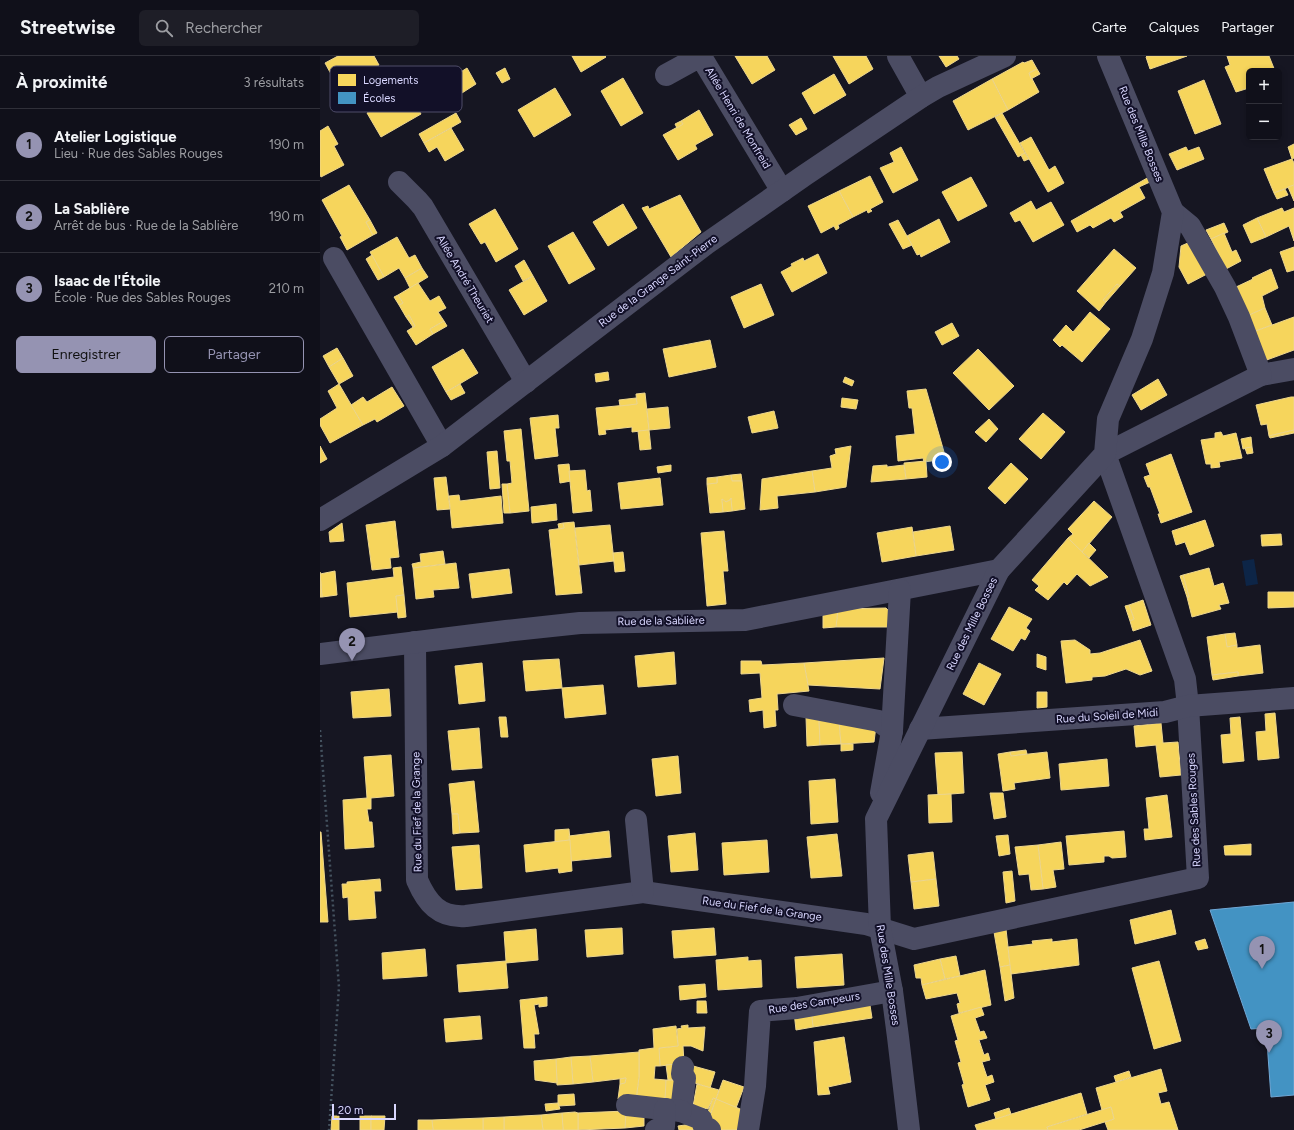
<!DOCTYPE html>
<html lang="fr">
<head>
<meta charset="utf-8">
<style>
  :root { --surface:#10101a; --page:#1e1e27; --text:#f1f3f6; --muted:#9c9da2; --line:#303039; --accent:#9593b2 }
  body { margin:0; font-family:Figtree,sans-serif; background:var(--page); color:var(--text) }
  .controls { position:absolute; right:12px; top:12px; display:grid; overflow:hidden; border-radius:6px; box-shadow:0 2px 6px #0003 }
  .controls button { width:36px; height:36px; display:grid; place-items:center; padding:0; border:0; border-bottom:1px solid var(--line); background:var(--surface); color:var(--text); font:20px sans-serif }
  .scale { position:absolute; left:12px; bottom:10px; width:64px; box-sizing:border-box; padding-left:4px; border:2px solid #d9d7ff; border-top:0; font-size:11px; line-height:14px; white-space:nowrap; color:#d9d7ff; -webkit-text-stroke:3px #121028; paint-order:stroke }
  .you { position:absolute; left:622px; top:406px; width:14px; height:14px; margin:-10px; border:3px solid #fff; border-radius:50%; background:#1a73e8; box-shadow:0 0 0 6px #1a73e833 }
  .badge { display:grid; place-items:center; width:26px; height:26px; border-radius:50%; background:var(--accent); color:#111; font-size:13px; font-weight:700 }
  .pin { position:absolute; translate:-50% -33px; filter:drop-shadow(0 1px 2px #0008) }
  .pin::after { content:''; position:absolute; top:21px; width:14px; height:12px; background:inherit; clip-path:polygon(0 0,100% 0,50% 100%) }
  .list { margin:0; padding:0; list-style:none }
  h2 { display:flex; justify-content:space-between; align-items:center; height:52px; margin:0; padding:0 16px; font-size:17px }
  h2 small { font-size:13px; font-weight:400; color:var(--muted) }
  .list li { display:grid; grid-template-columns:26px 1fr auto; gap:12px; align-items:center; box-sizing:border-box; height:72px; padding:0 16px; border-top:1px solid var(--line) }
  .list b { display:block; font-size:15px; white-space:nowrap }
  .list p { margin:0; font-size:13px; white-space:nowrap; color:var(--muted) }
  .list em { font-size:13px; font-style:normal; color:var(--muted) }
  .actions { display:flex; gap:8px; padding:12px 16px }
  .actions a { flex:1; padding:9px 0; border:1px solid var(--accent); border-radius:6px; text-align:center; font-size:14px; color:var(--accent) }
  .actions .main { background:var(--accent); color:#111 }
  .icon { flex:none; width:22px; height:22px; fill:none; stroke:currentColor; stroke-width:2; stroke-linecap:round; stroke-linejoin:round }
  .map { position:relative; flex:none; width:974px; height:1074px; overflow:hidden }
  header { display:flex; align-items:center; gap:24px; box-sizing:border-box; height:56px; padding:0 20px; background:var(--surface); border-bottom:1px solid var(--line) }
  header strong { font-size:19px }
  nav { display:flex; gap:22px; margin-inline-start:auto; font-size:14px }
  .search { width:280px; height:36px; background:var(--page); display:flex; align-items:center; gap:10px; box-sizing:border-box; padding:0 14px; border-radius:6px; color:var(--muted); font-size:15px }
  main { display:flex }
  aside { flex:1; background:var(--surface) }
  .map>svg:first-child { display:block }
  .water { fill:#0d2547 }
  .homes { fill:#f6d55c; stroke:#edd68d }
  .schools { fill:#4393c3; stroke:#70a7d5 }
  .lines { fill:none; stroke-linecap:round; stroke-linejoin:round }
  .path { stroke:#44525f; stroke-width:2.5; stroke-dasharray:2 3; stroke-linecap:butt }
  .minor { stroke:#4b4c63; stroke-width:22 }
  .labels { text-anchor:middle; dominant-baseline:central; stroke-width:4; stroke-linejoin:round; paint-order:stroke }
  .street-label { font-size:11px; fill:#d9d7ff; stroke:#121028 }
  .key { fill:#121028; stroke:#4e4c68; stroke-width:1 }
  .key-label { font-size:11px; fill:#d9d7ff }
</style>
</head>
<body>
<header>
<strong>Streetwise</strong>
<div class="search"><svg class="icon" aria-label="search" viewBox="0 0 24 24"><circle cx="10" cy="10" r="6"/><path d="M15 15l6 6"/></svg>Rechercher</div>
<nav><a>Carte</a><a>Calques</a><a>Partager</a></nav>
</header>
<main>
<aside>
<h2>À proximité<small>3 résultats</small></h2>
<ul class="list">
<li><span class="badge">1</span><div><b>Atelier Logistique</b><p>Lieu · Rue des Sables Rouges</p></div><em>190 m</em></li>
<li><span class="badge">2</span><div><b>La Sablière</b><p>Arrêt de bus · Rue de la Sablière</p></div><em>190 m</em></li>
<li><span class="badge">3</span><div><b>Isaac de l'Étoile</b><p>École · Rue des Sables Rouges</p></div><em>210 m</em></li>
</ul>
<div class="actions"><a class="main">Enregistrer</a><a>Partager</a></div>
</aside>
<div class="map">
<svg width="974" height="1074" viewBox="0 0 974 1074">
  <rect width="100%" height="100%" fill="#161622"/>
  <polygon class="water" points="934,503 938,528 926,530 922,505"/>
  <g class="homes">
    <polygon points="18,0 54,0 59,9 18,31 5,7"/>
    <polygon points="252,0 285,0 286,1 261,16"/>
    <polygon points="415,0 447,0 455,14 432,28"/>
    <polygon points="513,0 546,0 553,13 529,28"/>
    <polygon points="619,0 637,0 639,3 626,11"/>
    <polygon points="827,0 867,0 830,13 826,1"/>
    <polygon points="907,0 949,0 955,15 929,15 929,32 916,36 905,11 910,9"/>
    <polygon points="712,4 717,13 709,17 719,36 688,54 672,23 703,6 704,7"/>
    <polygon points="147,12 156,28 131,44 122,28"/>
    <polygon points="185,12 190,23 182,27 176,17"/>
    <polygon points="717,13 720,18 711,23 709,17"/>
    <polygon points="514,18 526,39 494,58 482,37"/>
    <polygon points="303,22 323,57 301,70 281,35"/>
    <polygon points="672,23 688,54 648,74 633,45"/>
    <polygon points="884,24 901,68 875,78 858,35"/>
    <polygon points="235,32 251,59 214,81 198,54"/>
    <polygon points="87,34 101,58 61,81 47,57"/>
    <polygon points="379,54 393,79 375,89 377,93 358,104 343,79 363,68 361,65"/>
    <polygon points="136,57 141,66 104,87 99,78"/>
    <polygon points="682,57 705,97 698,101 675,61"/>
    <polygon points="481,62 487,73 476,79 469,69"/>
    <polygon points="361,65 363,68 357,72 355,68"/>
    <polygon points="8,70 18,88 14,90 24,109 1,121 0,119 0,75"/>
    <polygon points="131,72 144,94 125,105 117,91 109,96 104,87"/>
    <polygon points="711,81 729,114 735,110 744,127 728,136 700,87"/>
    <polygon points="974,88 974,102 972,103 968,91"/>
    <polygon points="581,91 598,124 573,137 560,112 574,106 570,97"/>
    <polygon points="866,91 868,95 879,91 884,103 857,114 849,98"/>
    <polygon points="705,97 709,103 704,105 701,99"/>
    <polygon points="972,103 974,107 974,129 954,137 944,113"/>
    <polygon points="550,120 563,146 550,153 552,155 548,157 547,154 533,161 519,135"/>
    <polygon points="651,121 667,150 638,165 622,136"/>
    <polygon points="829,121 830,126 819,131 825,142 800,156 803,161 794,166 791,162 773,172 770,169 757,176 751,165"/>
    <polygon points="29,129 50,164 46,166 53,179 27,194 20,181 22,180 2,144"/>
    <polygon points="974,129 974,145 968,131"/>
    <polygon points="965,133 968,139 957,143 954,137"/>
    <polygon points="519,135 533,161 518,169 519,172 516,174 514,170 501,177 488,150"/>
    <polygon points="360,139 381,176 351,201 322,152 328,150 329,153"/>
    <polygon points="711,145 716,154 731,146 744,169 713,186 700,164 695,166 690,157"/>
    <polygon points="303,148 317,172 288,190 273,166"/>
    <polygon points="962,152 964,156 974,152 974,185 969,170 946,181 937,162"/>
    <polygon points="175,153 198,193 176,206 165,186 161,188 149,168"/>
    <polygon points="937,162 946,181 931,187 923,169"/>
    <polygon points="619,163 630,186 601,201 600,198 597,199 587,180"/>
    <polygon points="50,164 57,177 53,179 46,166"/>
    <polygon points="578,164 592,189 583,193 569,168"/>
    <polygon points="904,167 908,176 891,183 886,174"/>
    <polygon points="253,176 275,213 249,228 228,190"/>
    <polygon points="904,177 912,196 916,194 921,205 906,213 891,183"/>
    <polygon points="77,181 89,202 95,199 102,212 85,222 79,212 64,221 50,196"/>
    <polygon points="870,186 887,218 868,228 859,211 861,190"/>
    <polygon points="974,191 974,214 967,216 960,196"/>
    <polygon points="794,193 816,212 800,230 797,228 783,244 786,246 779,255 757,235"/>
    <polygon points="498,198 507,217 472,236 461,216 472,210 471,208 483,202 484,205"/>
    <polygon points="52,199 64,221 58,224 46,203"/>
    <polygon points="204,204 213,220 203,225 195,210"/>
    <polygon points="102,212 108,221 90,232 85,222"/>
    <polygon points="951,213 958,232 942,240 945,252 927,260 916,231 933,223 932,222"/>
    <polygon points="213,220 227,245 204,259 189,234"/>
    <polygon points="98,227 110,245 119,240 126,252 118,256 124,265 110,273 113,278 96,289 87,275 95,270 89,259 86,261 79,249 83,247 78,239"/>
    <polygon points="441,228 454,259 424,272 411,241"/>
    <polygon points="797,228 800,230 786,246 783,244"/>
    <polygon points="78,239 83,247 79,249 74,241"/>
    <polygon points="945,252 952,269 933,276 927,260"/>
    <polygon points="770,256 790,273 762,306 742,289 740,291 733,284 746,269 753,276"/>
    <polygon points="89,259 95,270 93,271 86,261"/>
    <polygon points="974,261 974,294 944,305 933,276"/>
    <polygon points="124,265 127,270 113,278 110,273"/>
    <polygon points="632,267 639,280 622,289 615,276"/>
    <polygon points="390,284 396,311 349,321 343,293"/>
    <polygon points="17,292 23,302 9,311 3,300"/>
    <polygon points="143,293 158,317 126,336 112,311"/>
    <polygon points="658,293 694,330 669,354 633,317"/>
    <polygon points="23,302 33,320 19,328 9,311"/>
    <polygon points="288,316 289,324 276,326 275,318"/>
    <polygon points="525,321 534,325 532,330 523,326"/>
    <polygon points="838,323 847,339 821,354 812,339"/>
    <polygon points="19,328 43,369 10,387 0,369 0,363 17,352 8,335"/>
    <polygon points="140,328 145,337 131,344 126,336"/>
    <polygon points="72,331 84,350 57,366 55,363 43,369 31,349 43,341 47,346"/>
    <polygon points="606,333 626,403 604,406 603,402 578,405 576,380 595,378 592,352 589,352 587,335"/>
    <polygon points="325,337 329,374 312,376 312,371 285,374 286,378 279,379 276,352 317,348 316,338"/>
    <polygon points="971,341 974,341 974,374 949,380 947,368 941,369 936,349"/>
    <polygon points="316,342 317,348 300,350 299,344"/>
    <polygon points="522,342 538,344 536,353 521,351"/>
    <polygon points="348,351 350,372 329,374 327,353"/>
    <polygon points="454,355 458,372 432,377 428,361"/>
    <polygon points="723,357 745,376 721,403 699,383"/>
    <polygon points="238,359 239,372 235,372 238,400 215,403 210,362"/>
    <polygon points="669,363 678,373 666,386 655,376"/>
    <polygon points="201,373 209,455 190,457 187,428 192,427 190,405 187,405 184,375"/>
    <polygon points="329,374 331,393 320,394 318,375"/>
    <polygon points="974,374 974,377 950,382 949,380"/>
    <polygon points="901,376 903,380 916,377 922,402 899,406 900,411 891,412 891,408 886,408 881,384 895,382 895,377"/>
    <polygon points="931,381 932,391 923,393 921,383"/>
    <polygon points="0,390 7,403 0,407"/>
    <polygon points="531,390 526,431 495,436 492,415 512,412 510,400 516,398 515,393"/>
    <polygon points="932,391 933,397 927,398 925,392"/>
    <polygon points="177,395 180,432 170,433 167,396"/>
    <polygon points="851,398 872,456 841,467 838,458 840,458 830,431 828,431 824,421 830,419 826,408"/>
    <polygon points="606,405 607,421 586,423 584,407"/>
    <polygon points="691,407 708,423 685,448 668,432"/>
    <polygon points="249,408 251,425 240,427 238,409"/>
    <polygon points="351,409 351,415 338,417 337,411"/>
    <polygon points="567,409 567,411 584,409 586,423 551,426 553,410"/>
    <polygon points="265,414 267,435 270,434 272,455 253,457 249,415"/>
    <polygon points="492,415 495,436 457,440 458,452 440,454 442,423"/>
    <polygon points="421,418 422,425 412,425 411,419"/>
    <polygon points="411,419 412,425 422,425 425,453 412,455 411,442 410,444 406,446 402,443 403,456 390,457 387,428 397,427 397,421"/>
    <polygon points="126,421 130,453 117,454 114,422"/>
    <polygon points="397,421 397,427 387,428 387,422"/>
    <polygon points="340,422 343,449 301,453 298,427"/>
    <polygon points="182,428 187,428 190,457 184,457"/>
    <polygon points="139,439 140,445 181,440 183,467 132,472 129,440"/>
    <polygon points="411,442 412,455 403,456 402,443 406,446 410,444"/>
    <polygon points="774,445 792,461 762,496 748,482 753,478 748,473"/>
    <polygon points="236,448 237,464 212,467 211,451"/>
    <polygon points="885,464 894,490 870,499 865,486 856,489 852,475"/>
    <polygon points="75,465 79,501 70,502 71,512 52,514 46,469"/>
    <polygon points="254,466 262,537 236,539 229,474 244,472 243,467"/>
    <polygon points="22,467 24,485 10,486 9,476"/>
    <polygon points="243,467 244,472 239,473 238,468"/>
    <polygon points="290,469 294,505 259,509 255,472"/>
    <polygon points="630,470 634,494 596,500 593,476"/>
    <polygon points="592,471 596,500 562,506 557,477"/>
    <polygon points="404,475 408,515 403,515 406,548 387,550 381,477"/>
    <polygon points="961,478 962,489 942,490 941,479"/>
    <polygon points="748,482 788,521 770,530 757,518 747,529 744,526 728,544 715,534 719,530 712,524"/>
    <polygon points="769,487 776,494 769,502 762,496"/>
    <polygon points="123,495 125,508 93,512 92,508 101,506 100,498"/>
    <polygon points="303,496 305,515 295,516 293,497"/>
    <polygon points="136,507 139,532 113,534 114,541 96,543 93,512"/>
    <polygon points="81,511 84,539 76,540 78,556 30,561 27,527 74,521 73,512"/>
    <polygon points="889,512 894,530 903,527 909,547 899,549 901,553 872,561 867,541 869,541 863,519"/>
    <polygon points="189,513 192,537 152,542 149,518"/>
    <polygon points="15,515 17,539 2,541 0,518"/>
    <polygon points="0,516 2,541 0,541"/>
    <polygon points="863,519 869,541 867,541 860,520"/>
    <polygon points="948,536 974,536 974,551 948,552"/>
    <polygon points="84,539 86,561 78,562 76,540"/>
    <polygon points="823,544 831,569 813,575 810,565 814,563 809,549"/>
    <polygon points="809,549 814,563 810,565 805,550"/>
    <polygon points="689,551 712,563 706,572 710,575 705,584 701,582 693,595 671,583"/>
    <polygon points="566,552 570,556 568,571 516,571 518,553"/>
    <polygon points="518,553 516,571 503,572 503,558"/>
    <polygon points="915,577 917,589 907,591 905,578"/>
    <polygon points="905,578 907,591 917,589 917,592 940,589 943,617 918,620 918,616 892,619 887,581"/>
    <polygon points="755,584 770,594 770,598 780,597 820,584 832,615 820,619 806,613 785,620 772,621 772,624 746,627 741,585"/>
    <polygon points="354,596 356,628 318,631 315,600"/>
    <polygon points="717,598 726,601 726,614 717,611"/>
    <polygon points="564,602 560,633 488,629 484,607"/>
    <polygon points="239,603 242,632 206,635 203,605"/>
    <polygon points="421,605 441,605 442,609 484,607 489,635 457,638 458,654 455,654 456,670 444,672 443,654 430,656 429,644 442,642 440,617 421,618"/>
    <polygon points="162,607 165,645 139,648 135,610"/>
    <polygon points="659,607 681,618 664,649 643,638"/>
    <polygon points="918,616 918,620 893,624 892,619"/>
    <polygon points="283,629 286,658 245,662 242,632"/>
    <polygon points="69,633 71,660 33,662 31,636"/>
    <polygon points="717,636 727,636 727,651 717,652"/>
    <polygon points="955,657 959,702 938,704 936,676 946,675 945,658"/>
    <polygon points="179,661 186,661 188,681 181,681"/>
    <polygon points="486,661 499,662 500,689 487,690"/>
    <polygon points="920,661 924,705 903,707 901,679 911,678 910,662"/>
    <polygon points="499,662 519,665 521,688 500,689"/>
    <polygon points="519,665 556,670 554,686 521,688"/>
    <polygon points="841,667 843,687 858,686 861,719 840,721 836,689 816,691 814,670"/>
    <polygon points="159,672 162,712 132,714 128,675"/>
    <polygon points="521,688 533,688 533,694 521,695"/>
    <polygon points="706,694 707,698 691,700 690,696"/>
    <polygon points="642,696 644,737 618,739 615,697"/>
    <polygon points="690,696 691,700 727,696 730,722 694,727 695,733 683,735 678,698"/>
    <polygon points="71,699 74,740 51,742 51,753 47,753 49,766 52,766 54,791 25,793 23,744 47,742 44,701"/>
    <polygon points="358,700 361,737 336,740 332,703"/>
    <polygon points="787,703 789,730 741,734 739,708"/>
    <polygon points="515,723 518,766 491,768 489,725"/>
    <polygon points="154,725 159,776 140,777 138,758 132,758 129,728"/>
    <polygon points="670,737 683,737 686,761 674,763"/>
    <polygon points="631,738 632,766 609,767 608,739"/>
    <polygon points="847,739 852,781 825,784 824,773 829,773 826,742"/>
    <polygon points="132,758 138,758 140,777 133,778"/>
    <polygon points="249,773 250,784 235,786 235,774"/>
    <polygon points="289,775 291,801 251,805 249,780"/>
    <polygon points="804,775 806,801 792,802 789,800 784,800 784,806 749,809 746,780"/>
    <polygon points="0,776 1,776 8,866 0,866"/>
    <polygon points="375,777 378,814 351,816 348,780"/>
    <polygon points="517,778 522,820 491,822 487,781"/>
    <polygon points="688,779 690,798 679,800 676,780"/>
    <polygon points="250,784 252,815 239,817 238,812 206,816 204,789"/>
    <polygon points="447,784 449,816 404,819 402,787"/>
    <polygon points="741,786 744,813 733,814 736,831 723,833 718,789"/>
    <polygon points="931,788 931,799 905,799 904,790"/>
    <polygon points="159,789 162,832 136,834 132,791"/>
    <polygon points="718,789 723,833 711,834 709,818 699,819 695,791"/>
    <polygon points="613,796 616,823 591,826 588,799"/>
    <polygon points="692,815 695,845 686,847 683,816"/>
    <polygon points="60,823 61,835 54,835 56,862 29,864 28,841 23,842 22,828 27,828 27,826"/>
    <polygon points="616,823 619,850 594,853 591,826"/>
    <polygon points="851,854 856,878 815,888 810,864"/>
    <polygon points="302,872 303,898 267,901 265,874"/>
    <polygon points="394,872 396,899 354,902 352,875"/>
    <polygon points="216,873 218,904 186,907 188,932 139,936 137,909 186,905 184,876"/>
    <polygon points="686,873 690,909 680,911 674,876"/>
    <polygon points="732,883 732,886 757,883 759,909 691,918 688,891 713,888 712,885"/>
    <polygon points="885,883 888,892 878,894 875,886"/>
    <polygon points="105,893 107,920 63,923 62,897"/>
    <polygon points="522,898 524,929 477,932 475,901"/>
    <polygon points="636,900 640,920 625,923 620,903"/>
    <polygon points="428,901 428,905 441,904 442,931 398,934 396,904"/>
    <polygon points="620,903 625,923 602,929 601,922 596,922 594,909"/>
    <polygon points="839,905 861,985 834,993 812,912"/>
    <polygon points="690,909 694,942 685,945 680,911"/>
    <polygon points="665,914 671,949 639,957 637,948 640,947 637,937 606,943 602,929"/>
    <polygon points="385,928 386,941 360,944 359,930"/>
    <polygon points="227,941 227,950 219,951 219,948 214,949 219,978 214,978 215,992 204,992 200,944"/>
    <polygon points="549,943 552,962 493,971 491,953"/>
    <polygon points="377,945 386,945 387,957 377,957"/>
    <polygon points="661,951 664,959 655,962 660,976 664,975 667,982 659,984 664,999 668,997 670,1004 662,1006 667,1021 672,1019 674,1026 665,1029 670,1044 648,1051 642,1029 644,1028 638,1007 641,1006 635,985 638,984 631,960"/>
    <polygon points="491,953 493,971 476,974 474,956"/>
    <polygon points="160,960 162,983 126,986 124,963"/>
    <polygon points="368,969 368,972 385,971 383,995 371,990 363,990 364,1007 340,1010 339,992 358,990 357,973 362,972 361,970"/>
    <polygon points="356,970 358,990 339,992 340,1010 335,1010 334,1023 346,1024 345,1046 316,1044 319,1021 319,994 334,992 333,973"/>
    <polygon points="524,981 531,1026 508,1031 510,1038 498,1039 494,986"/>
    <polygon points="319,996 319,1021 316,1044 298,1043 300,1028 305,1027 306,1022 273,1026 270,1000"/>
    <polygon points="270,1000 273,1026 253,1028 251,1001"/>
    <polygon points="251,1001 253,1028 237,1029 236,1003"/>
    <polygon points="236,1003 237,1027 215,1024 214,1005"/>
    <polygon points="357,1008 359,1024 348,1024 346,1009"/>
    <polygon points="366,1008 395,1016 390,1032 366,1024"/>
    <polygon points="841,1013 847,1035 838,1037 841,1048 849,1046 858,1074 788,1074 785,1066 794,1063 791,1051 782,1054 776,1032"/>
    <polygon points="809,1015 811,1021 796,1026 794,1020"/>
    <polygon points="306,1022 305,1027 300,1028 300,1023"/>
    <polygon points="346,1024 360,1024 358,1047 345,1046"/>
    <polygon points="403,1024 424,1031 416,1052 396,1043"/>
    <polygon points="377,1028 399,1034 396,1043 393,1042 388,1053 373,1050"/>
    <polygon points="761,1037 767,1058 727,1071 728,1074 657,1074 655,1069"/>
    <polygon points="254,1038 255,1049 238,1050 238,1039"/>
    <polygon points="393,1042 396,1043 391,1057 388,1056"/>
    <polygon points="396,1043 425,1055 420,1074 393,1074 388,1066"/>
    <polygon points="238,1047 240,1053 226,1055 225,1048"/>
    <polygon points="791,1051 794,1063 759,1074 728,1074 727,1071"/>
    <polygon points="689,1052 691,1058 676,1063 674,1057"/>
    <polygon points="306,1055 324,1055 324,1070 305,1072"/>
    <polygon points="306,1055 305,1072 258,1074 258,1057"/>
    <polygon points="255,1056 258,1057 258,1074 243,1074 242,1057"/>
    <polygon points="242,1057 243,1074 223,1074 221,1059"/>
    <polygon points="221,1059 223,1074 184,1074 184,1061"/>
    <polygon points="12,1060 19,1060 19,1074 11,1074"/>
    <rect x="40" y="1060" width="11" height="14"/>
    <polygon points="51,1060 65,1060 64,1074 51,1074"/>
    <polygon points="184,1061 184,1074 163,1074 163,1062"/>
    <polygon points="163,1062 163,1074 113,1074 112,1064"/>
    <polygon points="98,1064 112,1064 113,1074 98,1074"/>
    <polygon points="365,1069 377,1071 377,1074 359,1074 358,1070"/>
  </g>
  <polygon class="schools" points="974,846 974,1039 951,1041 946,972 931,973 890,854"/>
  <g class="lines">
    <polyline class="path" points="0,674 19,931 9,1074"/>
    <g class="minor">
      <polyline points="578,0 601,41"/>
      <polyline points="346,19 375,3 380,3 383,4 462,135"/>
      <polyline points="79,126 97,144 103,151 206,326"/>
      <polyline points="14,202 122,390"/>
      <polyline points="941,319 974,313"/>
      <polyline points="0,464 122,390 386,188 485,119 601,41 618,31 685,0"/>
      <path d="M95,586L97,824C107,847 119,862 146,860L323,836L546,868L594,883L878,822L868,650L865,623L785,398L941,319L919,261L905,231L870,170L853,156"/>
      <polyline points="0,598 186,575 260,567 425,564 679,514"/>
      <polyline points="474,649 559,665 572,675"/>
      <polyline points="600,673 845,656 868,650 974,642"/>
      <polyline points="561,737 572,675 580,534"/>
      <polyline points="316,764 323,836"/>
      <polyline points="363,1011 362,1018 365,1022 361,1055 381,1063 385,1073 389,1073 390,1074"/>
      <polyline points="307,1049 361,1055"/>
      <polyline points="336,1074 344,1070 345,1053"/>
      <polyline points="428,1074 435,1030 440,955 477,952 572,935"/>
      <polyline points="589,1074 578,981 572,935 560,872 556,763 679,514 785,398 788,363 822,283 843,217 853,156 788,0"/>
    </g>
  </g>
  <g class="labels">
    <g class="street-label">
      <text transform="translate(418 62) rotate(59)">Allée Henri de Monfreid</text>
      <text transform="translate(821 78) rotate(68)">Rue des Mille Bosses</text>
      <text transform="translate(145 223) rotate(59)">Allée André Theuriet</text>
      <text transform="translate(338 225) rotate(-37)">Rue de la Grange Saint-Pierre</text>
      <text transform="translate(341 565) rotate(-1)">Rue de la Sablière</text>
      <text transform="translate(652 568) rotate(-64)">Rue des Mille Bosses</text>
      <text transform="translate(787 660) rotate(-4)">Rue du Soleil de Midi</text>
      <text transform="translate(874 754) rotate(-93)">Rue des Sables Rouges</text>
      <text transform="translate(97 756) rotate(-91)">Rue du Fief de la Grange</text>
      <text transform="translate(442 853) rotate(8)">Rue du Fief de la Grange</text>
      <text transform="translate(568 919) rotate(81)">Rue des Mille Bosses</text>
      <text transform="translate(494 947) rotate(-9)">Rue des Campeurs</text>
    </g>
  </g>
  <rect x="10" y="10" width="132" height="46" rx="6" class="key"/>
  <rect x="18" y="18" width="18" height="12" fill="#f6d55c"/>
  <rect x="18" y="36" width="18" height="12" fill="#4393c3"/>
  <g class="key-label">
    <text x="43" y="28">Logements</text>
    <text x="43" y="46">Écoles</text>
  </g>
</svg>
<div class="controls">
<button>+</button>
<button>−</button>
</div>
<div class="scale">20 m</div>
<div class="you"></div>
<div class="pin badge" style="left:942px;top:913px">1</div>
<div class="pin badge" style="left:32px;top:605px">2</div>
<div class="pin badge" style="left:949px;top:997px">3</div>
</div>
</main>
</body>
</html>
